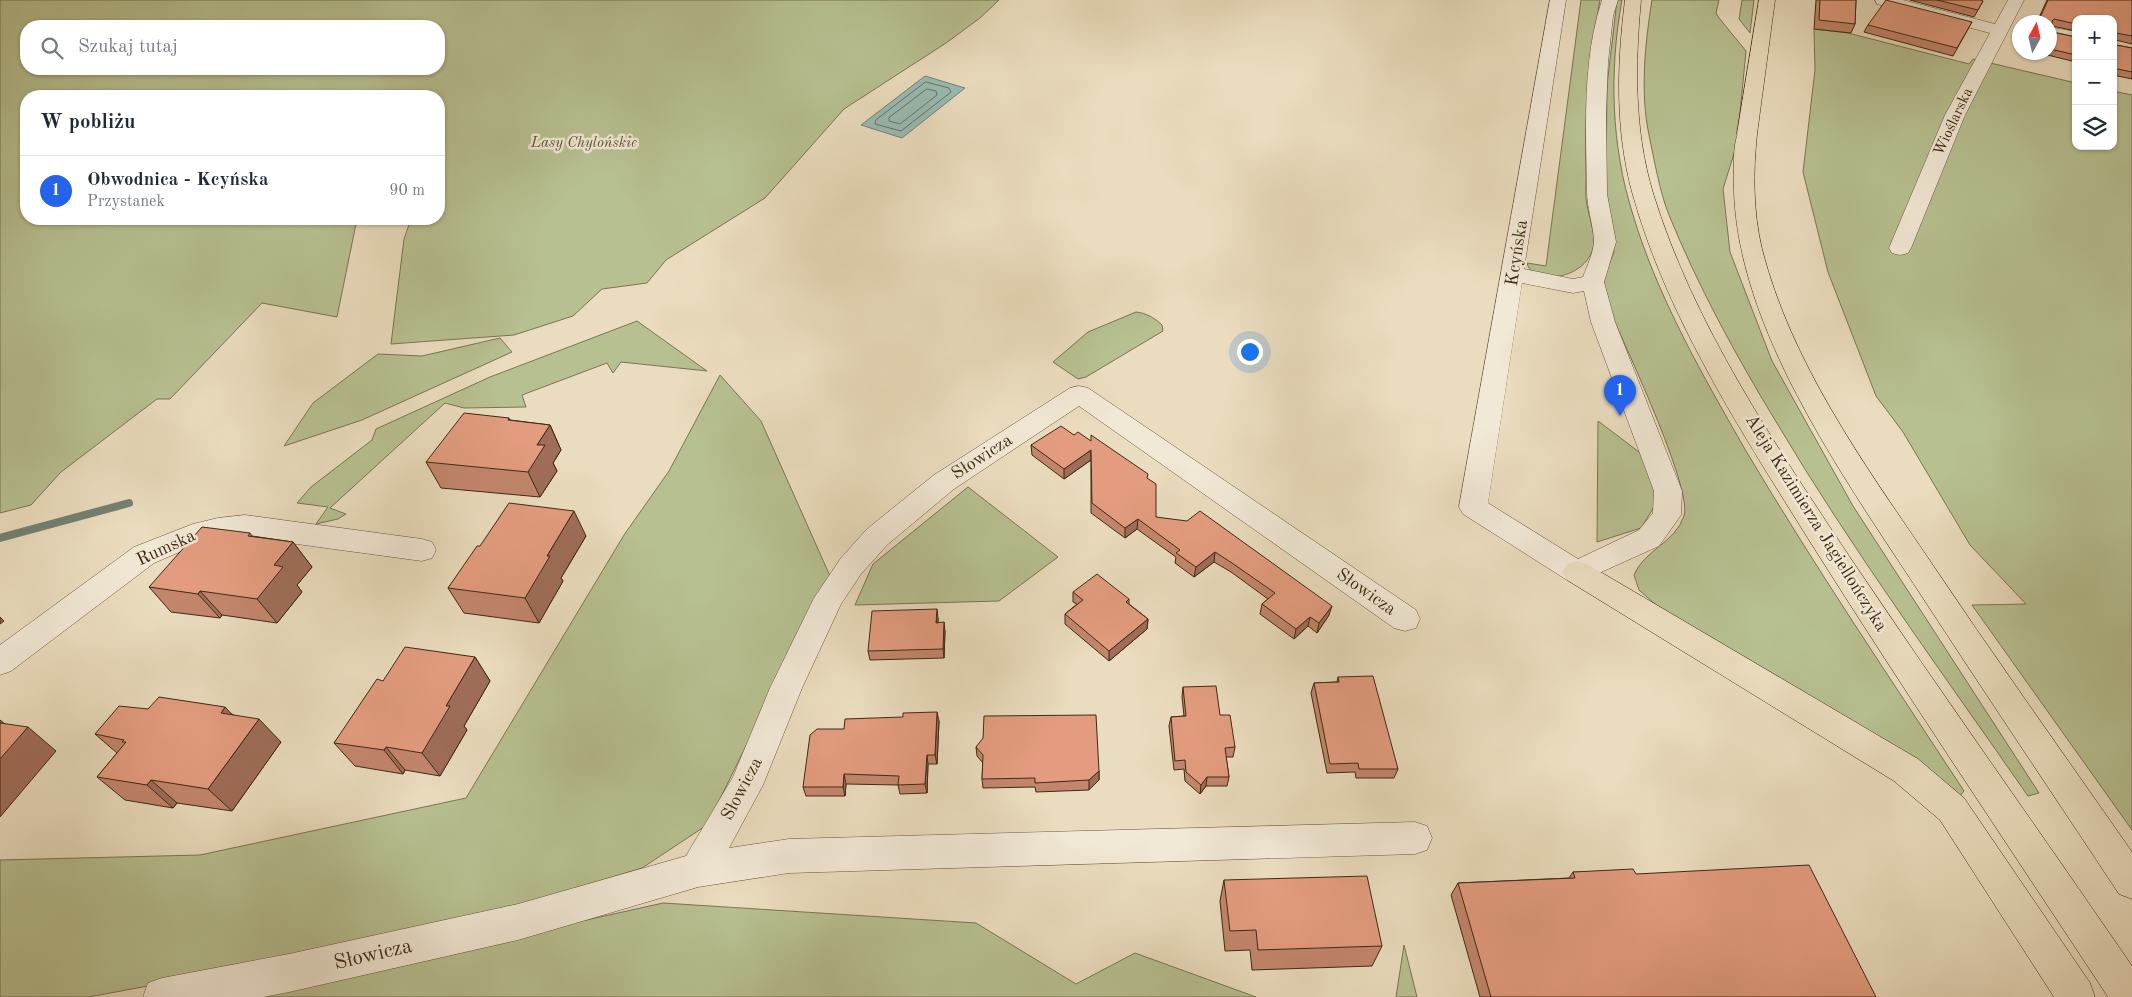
<!DOCTYPE html>
<html lang="pl">
<head>
<meta charset="utf-8">
<style>
  :root { --surface:#fff; --page:#f2f2f3; --text:#1f2937; --muted:#747a83; --line:#e0e1e3; --accent:#2563eb }
  body { margin:0; font-family:"Old Standard TT",serif; background:var(--page); color:var(--text) }
  .controls { position:absolute; right:15px; top:15px; display:grid; overflow:hidden; border-radius:10px; box-shadow:0 1px 4px #0004 }
  .controls button { width:45px; height:45px; display:grid; place-items:center; padding:0; border:0; border-bottom:1px solid var(--line); background:var(--surface); color:var(--text); font:25px sans-serif }
  .compass { position:absolute; left:2012px; top:15px; width:45px; height:45px; border-radius:50%; background:var(--surface); box-shadow:0 1px 4px #0004; rotate:8deg }
  .you { position:absolute; left:1249px; top:351px; width:18px; height:18px; margin:-12px; border:4px solid #fff; border-radius:50%; background:#1a73e8; box-shadow:0 0 0 8px #1a73e833 }
  .badge { display:grid; place-items:center; width:32px; height:32px; border-radius:50%; background:var(--accent); color:#fff; font-size:16px; font-weight:700 }
  .pin { position:absolute; translate:-50% -41px; filter:drop-shadow(0 1px 2px #0008) }
  .pin::after { content:''; position:absolute; top:26px; width:18px; height:15px; background:inherit; clip-path:polygon(0 0,100% 0,50% 100%) }
  .list { margin:0; padding:0; list-style:none }
  h2 { display:flex; justify-content:space-between; align-items:center; height:65px; margin:0; padding:0 20px; font-size:21px }
  h2 small { font-size:16px; font-weight:400; color:var(--muted) }
  .list li { display:grid; grid-template-columns:32px 1fr auto; gap:15px; align-items:center; box-sizing:border-box; height:70px; padding:0 20px; border-top:1px solid var(--line) }
  .list b { display:block; font-size:19px; white-space:nowrap }
  .list p { margin:0; font-size:16px; white-space:nowrap; color:var(--muted) }
  .list em { font-size:16px; font-style:normal; color:var(--muted) }
  .icon { flex:none; width:28px; height:28px; fill:none; stroke:currentColor; stroke-width:2; stroke-linecap:round; stroke-linejoin:round }
  .map { position:relative; flex:none; width:2132px; height:997px; overflow:hidden }
  .search { position:absolute; background:var(--surface); box-shadow:0 1px 4px #0004; left:20px; top:20px; width:425px; height:55px; display:flex; align-items:center; gap:12px; box-sizing:border-box; padding:0 18px; border-radius:20px; color:var(--muted); font-size:19px }
  .panel { position:absolute; background:var(--surface); box-shadow:0 1px 4px #0004; left:20px; top:90px; width:425px; height:135px; border-radius:20px }
  .map>svg:first-child { display:block }
  .green { fill:#b7c091; stroke:#7a7552; fill-rule:evenodd }
  .water { fill:#98bbb3; stroke:#748173 }
  .lines { fill:none; stroke-linecap:round; stroke-linejoin:round }
  .shore { stroke:#6b7262; stroke-width:1 }
  .stream { stroke:#748173; stroke-width:8 }
  .minor-casing { stroke:#69563d; stroke-width:1 }
  .major-casing { stroke:#3e2a12; stroke-width:1 }
  .highway-casing { stroke:#3e2a12; stroke-width:1 }
  .minor { fill:#f1e8d5; fill-rule:evenodd }
  .major { fill:#eadcbe; fill-rule:evenodd }
  .highway { fill:#eadcbe; fill-rule:evenodd }
  .wall { fill:#c3866d; stroke:#3e2a12 }
  .shaded-wall { fill:#9f6d59; stroke:#3e2a12 }
  .building { fill:#e39c7f; stroke:#3e2a12 }
  .labels { text-anchor:middle; dominant-baseline:central; stroke-width:5; stroke-linejoin:round; paint-order:stroke }
  .far-street-label { font-size:15px; fill:#3e2a12; stroke:#f1e8d5 }
  .far-park-label { font-size:15px; font-style:italic; fill:#5c5032; stroke:#f1e8d5 }
  .street-label { font-size:18px; fill:#3e2a12; stroke:#f1e8d5 }
  .near-street-label { font-size:21px; fill:#3e2a12; stroke:#f1e8d5 }
</style>
</head>
<body>
<div class="map">
<svg width="2132" height="997" viewBox="0 0 2132 997">
  <rect width="100%" height="100%" fill="#eadcbe"/>
  <filter id="stains"><feTurbulence type="fractalNoise" baseFrequency=".004" numOctaves="4"/><feColorMatrix values="0 0 0 0 .2 0 0 0 0 .09 0 0 0 0 .02 0 0 0 .5 -.17"/></filter>
  <radialGradient id="worn" r=".72"><stop offset=".6" stop-color="#630" stop-opacity="0"/><stop offset="1" stop-color="#630" stop-opacity=".3"/></radialGradient>
  <g class="green">
    <path d="M0,0H999L980,18L946,43L844,109L765,198L666,260L647,283L602,289L573,316L514,335L391,344L404,239L411,219H439V140L441,134L439,133V96H26V219H357L337,317L262,303L170,399H157L61,472L31,505L0,513ZM26,26H439V69H26Z"/>
    <path d="M1581,0H1600C1589,59 1584,118 1586,178C1586,187 1585,196 1587,205C1589,216 1594,231 1594,242C1591,280 1532,287 1527,263L1546,266Z"/>
    <path d="M1617,0H1622C1609,71 1611,146 1633,215C1658,298 1703,376 1746,451C1815,567 1890,678 1964,791L1959,797L1655,604L1639,590L1634,575C1644,550 1675,543 1684,516C1693,488 1622,340 1608,306L1604,287L1605,274L1614,252L1606,192L1607,86Z"/>
    <path d="M1652,0H1719L1716,13L1719,18L1746,51L1737,144L1723,189L1730,252L1772,361L1853,506L2039,793L2028,796C1942,672 1852,550 1775,420C1735,354 1698,286 1669,215C1660,193 1654,159 1649,135C1640,92 1645,44 1652,0Z"/>
    <polygon points="1742,0 1754,0 1750,33 1739,19"/>
    <polygon points="1814,29 1848,33 1969,64 1973,59 2076,83 2076,146 2113,146 2113,91 2132,95 2132,830 1972,605 2026,604 1970,545 1903,432 1876,396 1828,272 1803,172 1815,70"/>
    <path d="M1136,312C1146,313 1155,318 1162,325L1163,331L1086,377L1078,379L1053,362L1088,332Z"/>
    <polygon points="637,321 707,371 621,362 613,373 607,363 522,395 526,407 464,408 445,403 330,508 346,514 338,519 316,524 328,507 297,503 311,487 372,440 376,429 490,377"/>
    <polygon points="500,338 512,352 362,420 284,446 313,403 378,354 422,356"/>
    <polygon points="720,375 761,421 830,576 707,825 642,868 495,912 350,948 89,997 0,997 0,860 200,855 466,798 624,535 669,471"/>
    <polygon points="1598,421 1647,458 1659,499 1641,528 1597,542"/>
    <polygon points="968,487 1058,557 999,601 855,605 873,564"/>
    <polygon points="663,903 976,923 1076,984 1135,953 1256,997 240,997"/>
    <polygon points="1404,945 1417,997 1396,997"/>
  </g>
  <polygon class="water" points="925,76 965,88 902,138 861,125"/>
  <g class="lines">
    <g class="shore">
      <polygon points="926,82 949,88 951,92 901,131 875,124 876,120"/>
      <polygon points="927,89 936,91 937,95 900,124 889,121 889,118"/>
    </g>
    <polyline class="stream" points="0,538 129,503"/>
    <defs>
      <g id="minor">
        <path d="M1550,0H1566L1524,269L1573,279L1583,277C1587,266 1594,252 1594,240C1593,224 1587,207 1587,191C1586,129 1582,60 1602,0H1618L1613,16L1608,62L1606,113L1607,194L1616,242L1604,282L1615,322L1682,491L1681,515L1659,546L1577,583L1567,580L1463,514L1459,507ZM1522,283L1573,293L1584,291L1591,322L1654,491L1653,513L1639,530L1578,559L1488,503Z"/>
        <polygon points="1875,0 1903,0 1995,24 2008,0 2024,0 1965,115 1911,248 1908,253 1900,255 1892,253 1889,248 1945,115 1990,33 1877,4"/>
        <polygon points="2050,27 2076,32 2076,42 2050,37"/>
        <polygon points="1079,386 1088,388 1416,610 1420,619 1416,628 1405,631 1394,628 1079,406 954,489 887,545 861,574 841,604 802,688 763,785 729,848 789,839 1415,822 1427,826 1432,838 1427,850 1415,854 789,873 698,887 518,940 289,992 263,997 143,997 148,983 162,978 289,954 518,904 686,856 733,777 770,688 814,598 841,558 867,529 934,475 1070,388"/>
        <polygon points="245,515 422,539 432,542 436,550 432,558 422,561 245,537 218,539 198,544 154,563 11,671 0,675 0,645 134,547 193,524 218,518"/>
      </g>
      <polygon id="major" points="1759,0 1775,0 1757,134 1754,138 1747,140 1740,138 1737,134"/>
      <g id="highway">
        <path d="M1625,0H1641C1635,64 1634,130 1653,193C1694,326 1775,444 1851,559C1943,696 2039,830 2132,966V997H2108C2008,845 1906,694 1809,540C1741,431 1667,318 1632,192C1615,129 1617,64 1625,0Z"/>
        <path d="M1747,128L1754,130L1757,134C1753,173 1753,211 1762,249C1791,362 1862,461 1926,555C1993,655 2063,753 2132,852V899L2119,894C2053,794 1986,695 1921,595C1844,477 1729,319 1734,173C1734,160 1733,140 1740,130Z"/>
        <polygon points="1577,561 1587,564 1918,759 1964,798 2090,983 2095,997 2054,997 1940,820 1894,781 1567,580 1562,572 1567,564"/>
      </g>
    </defs>
    <use href="#minor" class="minor-casing"/>
    <use href="#major" class="major-casing"/>
    <use href="#highway" class="highway-casing"/>
    <use href="#minor" class="minor"/>
    <use href="#major" class="major"/>
    <use href="#highway" class="highway"/>
  </g>
  <g class="wall">
    <polygon points="1816,0 1856,0 1855,24 1851,33 1814,29"/>
    <polygon points="1910,0 1981,0 1983,1 1974,17"/>
    <polygon points="2047,0 2132,0 2132,44 2116,40 2116,45 2132,48 2132,79 2113,75 2113,19 2076,19 2076,31 2052,26 2052,32 2076,37 2076,62 2035,52 2050,52 2050,22 2037,22"/>
    <polygon points="1972,22 1953,56 1864,32 1868,25"/>
    <polygon points="509,418 510,420 550,425 561,450 553,463 557,471 540,497 441,488 426,462"/>
    <polygon points="1074,435 1091,441 1147,478 1156,517 1329,615 1317,633 1308,626 1294,639 1260,614 1262,604 1268,599 1231,572 1214,562 1194,577 1175,563 1176,557 1137,529 1125,538 1091,513 1091,460 1064,479 1032,455 1031,445"/>
    <polygon points="250,533 252,536 293,542 312,567 297,585 302,592 277,623 222,615 220,618 171,612 149,587"/>
    <polygon points="586,536 561,578 563,581 539,623 464,613 448,588 480,546"/>
    <polygon points="1073,592 1129,599 1129,604 1148,619 1147,629 1109,661 1065,624 1065,614 1077,604 1073,602"/>
    <polygon points="938,618 938,623 945,631 944,658 870,660 868,651"/>
    <polygon points="475,657 490,681 464,726 467,730 440,776 405,770 403,774 355,766 334,743 383,681"/>
    <polygon points="1338,677 1398,769 1394,778 1356,778 1355,772 1327,773 1311,693 1314,683 1337,682"/>
    <polygon points="1183,687 1220,715 1235,747 1233,757 1226,757 1229,777 1227,786 1206,786 1200,794 1185,781 1184,769 1174,770 1169,726 1171,717 1184,716 1182,697"/>
    <polygon points="232,714 281,742 232,811 177,803 173,808 125,800 97,777 117,753 95,734"/>
    <polygon points="939,721 937,764 928,764 927,793 900,794 898,785 846,784 845,796 806,796 803,787 844,729"/>
    <polygon points="976,747 1099,771 1099,780 1089,790 1036,792 1035,787 983,788 982,779 983,763 977,756"/>
    <polygon points="1573,872 1636,874 1876,997 1480,997 1451,895 1458,883 1569,878"/>
    <polygon points="1224,880 1382,946 1372,966 1252,970 1250,950 1225,951 1220,901"/>
  </g>
  <g class="shaded-wall">
    <polygon points="550,425 561,450 553,463 557,471 540,497 528,472 537,445"/>
    <polygon points="1091,450 1091,460 1064,479 1064,469"/>
    <polygon points="574,511 586,536 561,578 563,581 539,623 525,598 547,556"/>
    <polygon points="1138,519 1137,529 1125,538 1125,528"/>
    <polygon points="293,542 312,567 297,585 302,592 277,623 257,599 274,565"/>
    <polygon points="1215,552 1214,562 1194,577 1196,567"/>
    <polygon points="200,591 222,615 220,618 198,594"/>
    <polygon points="1332,606 1329,615 1317,633 1319,623"/>
    <polygon points="937,609 938,618 938,631 936,623"/>
    <polygon points="0,617 4,621 0,624"/>
    <polygon points="1310,617 1308,626 1294,639 1296,629"/>
    <polygon points="1148,619 1147,629 1109,661 1109,651"/>
    <polygon points="944,622 945,631 944,658 943,649"/>
    <polygon points="475,657 490,681 464,726 467,730 440,776 422,753 446,706"/>
    <polygon points="225,707 248,731 221,713"/>
    <polygon points="937,712 939,721 937,764 935,755"/>
    <polygon points="259,719 281,742 232,811 208,789"/>
    <polygon points="0,720 20,736 28,727 56,751 0,817"/>
    <polygon points="386,747 405,770 403,774 384,750"/>
    <polygon points="927,755 928,764 927,793 925,784"/>
    <polygon points="1099,771 1099,780 1089,790 1089,780"/>
    <polygon points="844,774 846,784 845,796 843,787"/>
    <polygon points="1207,777 1206,786 1200,794 1201,785"/>
    <polygon points="151,780 177,803 173,808 147,785"/>
  </g>
  <g class="building">
    <polygon points="1820,0 1856,0 1855,24 1819,20"/>
    <polygon points="1886,0 1972,22 1957,48 1868,25"/>
    <polygon points="1937,0 1981,0 1983,1 1978,10"/>
    <polygon points="2048,0 2132,0 2132,36 2116,33 2116,45 2132,48 2132,72 2113,68 2113,19 2076,19 2076,24 2054,19 2052,21 2052,32 2076,37 2076,55 2050,49 2050,22 2038,22"/>
    <polygon points="464,413 509,418 508,420 550,425 537,445 545,445 528,472 426,462"/>
    <polygon points="1061,426 1074,435 1078,432 1091,441 1091,435 1148,474 1147,478 1156,484 1156,517 1187,521 1200,511 1332,606 1319,623 1310,617 1296,629 1262,604 1275,593 1232,563 1215,552 1196,567 1176,553 1180,550 1138,519 1125,528 1092,503 1091,450 1064,469 1031,445"/>
    <polygon points="509,503 574,511 547,556 550,556 525,598 448,588 477,546 480,546"/>
    <polygon points="202,527 250,533 248,536 293,542 274,565 283,567 257,599 200,591 198,594 149,587"/>
    <polygon points="1097,574 1129,599 1126,602 1148,619 1109,651 1065,614 1083,600 1073,592"/>
    <polygon points="937,609 936,623 944,622 943,649 868,651 872,611"/>
    <polygon points="405,647 475,657 446,706 450,706 422,753 386,747 384,750 334,743 377,679 383,681"/>
    <polygon points="1373,676 1398,769 1359,769 1358,763 1330,764 1314,683 1339,682 1338,677"/>
    <polygon points="1216,686 1220,715 1230,715 1235,747 1225,748 1229,777 1207,777 1201,785 1186,772 1185,760 1175,761 1171,717 1186,716 1183,687"/>
    <polygon points="159,697 225,707 221,713 259,719 208,789 151,780 147,785 97,777 126,742 122,742 124,740 95,734 119,706 148,709"/>
    <polygon points="937,712 935,755 927,755 925,784 898,785 899,776 844,774 843,787 803,787 810,735 817,729 844,729 845,719 903,717 903,713"/>
    <polygon points="1096,715 1099,771 1089,780 1035,783 1035,778 982,779 983,755 976,747 983,738 984,716"/>
    <polygon points="0,723 28,727 0,759"/>
    <polygon points="1809,865 1876,997 1491,997 1458,883 1575,878 1573,872 1633,869 1636,874"/>
    <polygon points="1367,876 1382,946 1258,950 1256,930 1230,931 1224,880"/>
  </g>
  <g class="labels">
    <g class="far-street-label">
      <text transform="translate(1954 122) rotate(-65)">Wioślarska</text>
    </g>
    <g class="far-park-label">
      <text x="584" y="143">Lasy Chylońskie</text>
    </g>
    <g class="street-label">
      <text transform="translate(1517 253) rotate(-81)">Kcyńska</text>
      <text transform="translate(982 457) rotate(-33)">Słowicza</text>
      <text transform="translate(1816 523) rotate(58)">Aleja Kazimierza Jagiellończyka</text>
      <text transform="translate(166 548) rotate(-25)">Rumska</text>
      <text transform="translate(1366 592) rotate(35)">Słowicza</text>
      <text transform="translate(742 789) rotate(-62)">Słowicza</text>
    </g>
    <g class="near-street-label">
      <text transform="translate(373 955) rotate(-13)">Słowicza</text>
    </g>
  </g>
  <rect width="100%" height="100%" filter="url(#stains)"/>
  <rect width="100%" height="100%" fill="url(#worn)"/>
</svg>
<div class="controls">
<button>+</button>
<button>−</button>
<button><svg class="icon" aria-label="layers" viewBox="0 0 24 24"><path d="M12 4l9 5-9 5-9-5zM3 14l9 5 9-5"/></svg></button>
</div>
<svg class="compass" viewBox="-18 -18 36 36"><path d="M0-13l5 13h-10z" fill="#e53935"/><path d="M0 13l5-13h-10z" fill="#747a83"/></svg>
<div class="you"></div>
<div class="pin badge" style="left:1620px;top:416px">1</div>
<div class="search"><svg class="icon" aria-label="search" viewBox="0 0 24 24"><circle cx="10" cy="10" r="6"/><path d="M15 15l6 6"/></svg>Szukaj tutaj</div>
<section class="panel">
<h2>W pobliżu<small></small></h2>
<ul class="list">
<li><span class="badge">1</span><div><b>Obwodnica - Kcyńska</b><p>Przystanek</p></div><em>90 m</em></li>
</ul>
</section>
</div>
</body>
</html>
